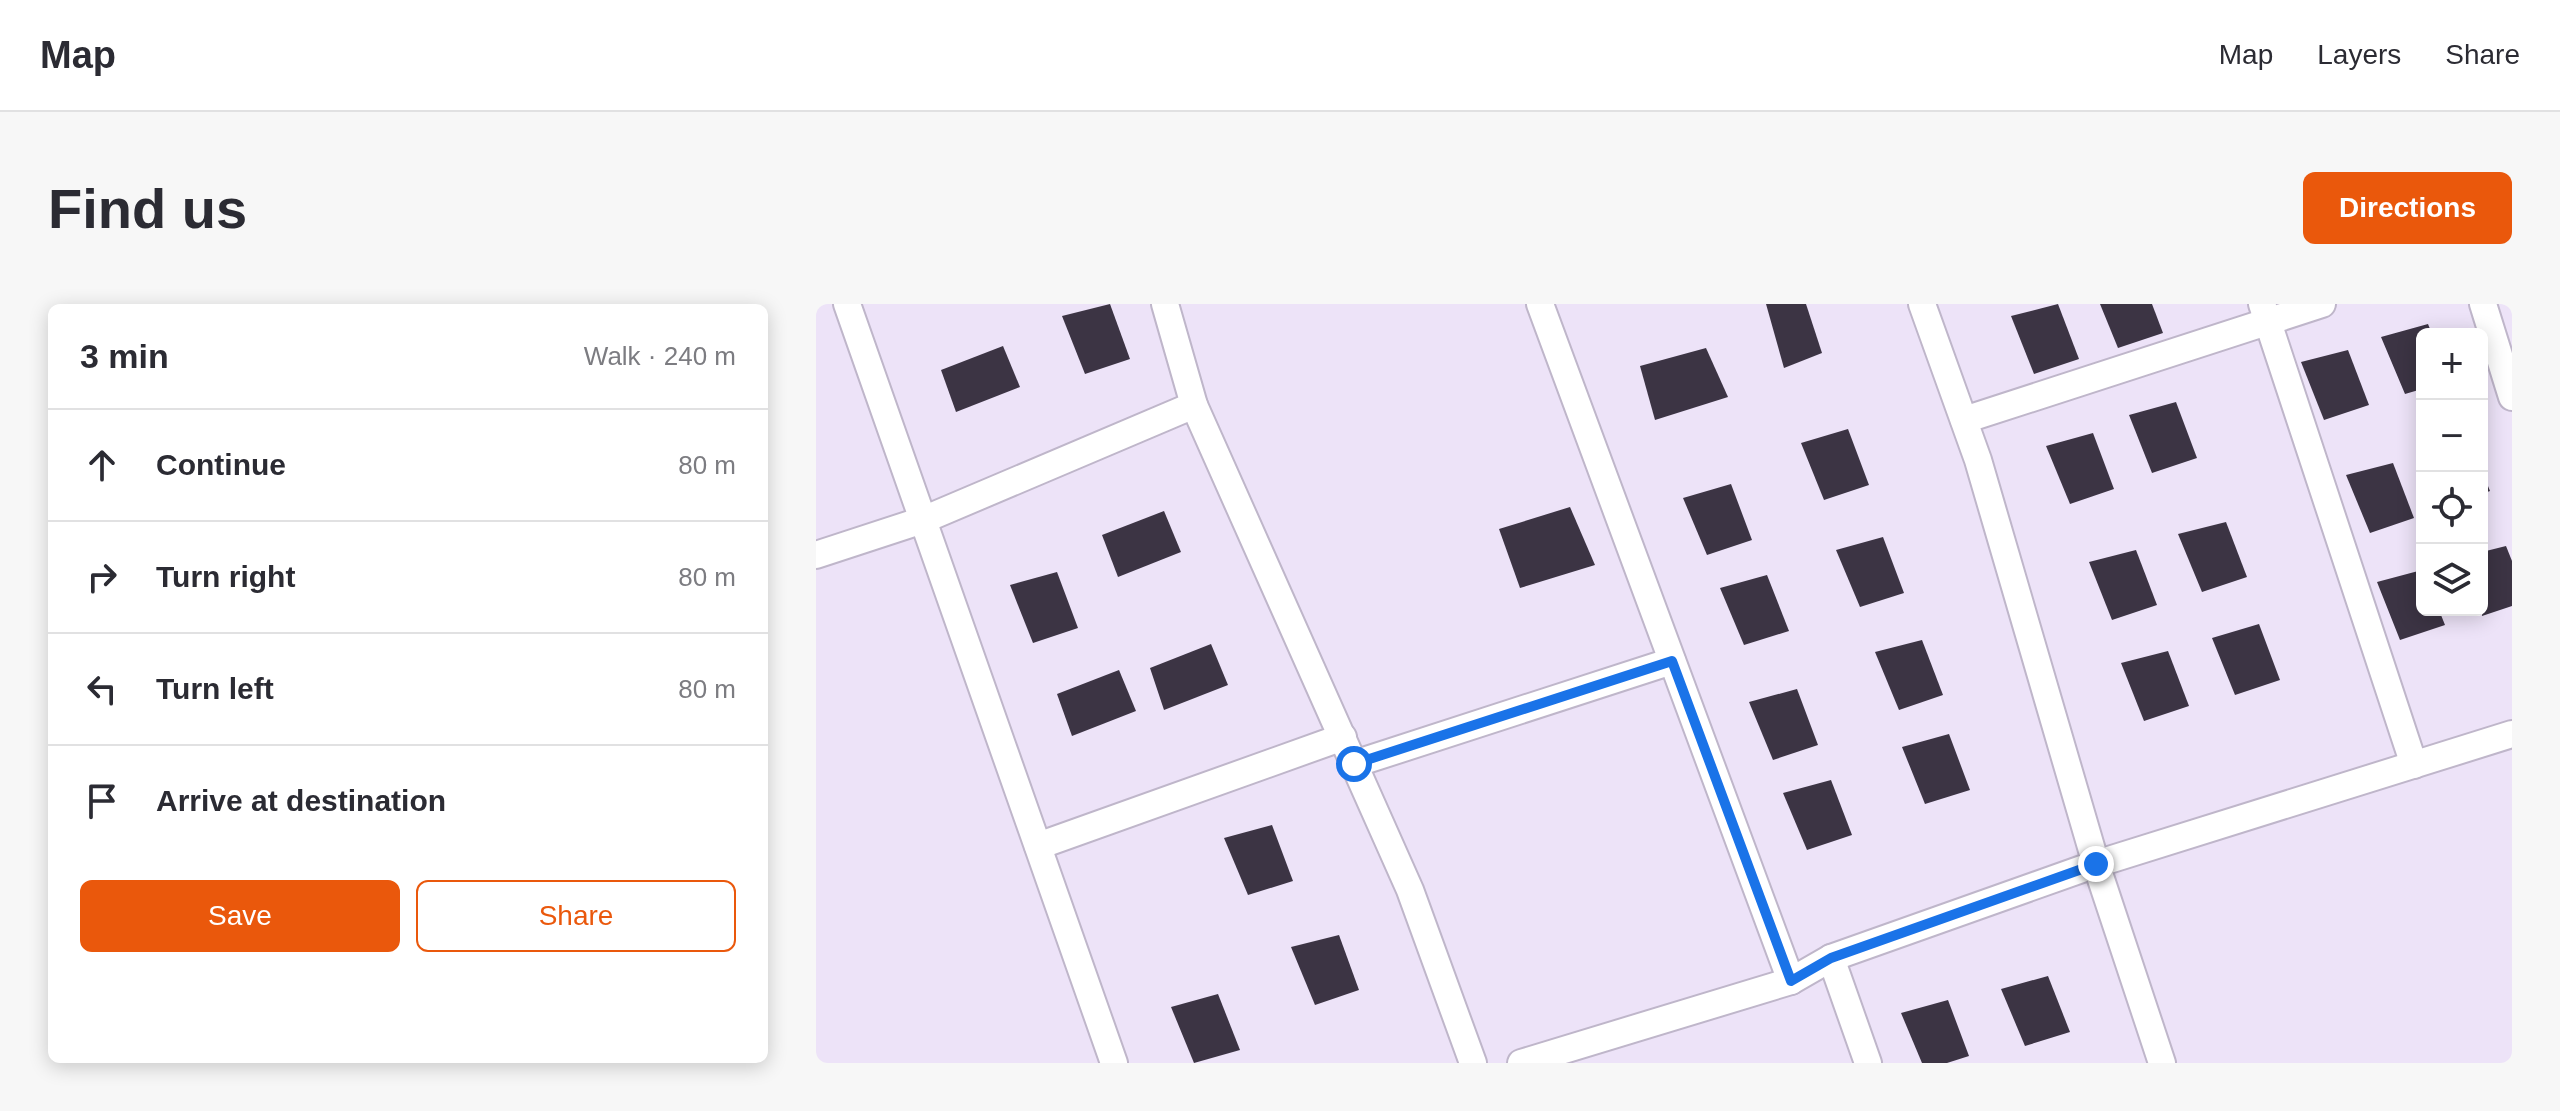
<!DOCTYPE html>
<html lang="en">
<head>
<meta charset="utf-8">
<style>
  :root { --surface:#fff; --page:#f7f7f7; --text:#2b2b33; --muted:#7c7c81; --line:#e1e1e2; --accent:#ea580c }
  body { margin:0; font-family:Helvetica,sans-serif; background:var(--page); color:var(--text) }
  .controls { position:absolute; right:24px; top:24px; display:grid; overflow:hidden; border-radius:12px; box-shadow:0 4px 20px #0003 }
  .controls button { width:72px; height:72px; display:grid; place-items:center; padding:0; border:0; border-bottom:2px solid var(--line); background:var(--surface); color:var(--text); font:40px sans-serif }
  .stop { position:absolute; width:24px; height:24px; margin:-18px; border:6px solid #1a73e8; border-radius:50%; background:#fff }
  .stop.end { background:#1a73e8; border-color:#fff; box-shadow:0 2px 8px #0008 }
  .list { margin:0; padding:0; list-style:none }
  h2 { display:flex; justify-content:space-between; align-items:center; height:104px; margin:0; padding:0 32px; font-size:34px }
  h2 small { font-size:26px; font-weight:400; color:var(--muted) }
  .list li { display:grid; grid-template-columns:52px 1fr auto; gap:24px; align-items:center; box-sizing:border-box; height:112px; padding:0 32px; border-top:2px solid var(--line) }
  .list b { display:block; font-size:30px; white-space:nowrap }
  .list em { font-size:26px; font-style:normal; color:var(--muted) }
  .actions { display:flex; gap:16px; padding:24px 32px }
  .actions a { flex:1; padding:18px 0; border:2px solid var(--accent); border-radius:12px; text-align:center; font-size:28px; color:var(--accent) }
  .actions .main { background:var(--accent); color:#fff }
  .icon { flex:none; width:44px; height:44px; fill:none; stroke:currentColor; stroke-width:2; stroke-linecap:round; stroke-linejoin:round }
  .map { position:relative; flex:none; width:1696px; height:759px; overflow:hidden; border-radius:12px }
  header { display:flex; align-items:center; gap:48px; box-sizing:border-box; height:112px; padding:0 40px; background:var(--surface); border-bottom:2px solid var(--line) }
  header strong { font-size:38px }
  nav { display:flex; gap:44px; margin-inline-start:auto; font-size:28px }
  .intro { display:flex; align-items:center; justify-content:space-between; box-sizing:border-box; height:192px; padding:0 48px }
  h1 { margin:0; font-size:56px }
  .button { padding:20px 36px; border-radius:12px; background:var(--accent); color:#fff; font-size:28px; font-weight:700 }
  main { display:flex; gap:48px; padding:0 48px }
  aside { flex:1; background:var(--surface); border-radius:12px; box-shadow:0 4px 20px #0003 }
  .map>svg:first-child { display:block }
  .building { fill:#3c3444 }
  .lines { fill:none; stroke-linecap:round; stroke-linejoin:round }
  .street-casing { stroke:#bfb6ca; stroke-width:30 }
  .street { stroke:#fff; stroke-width:26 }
  .route { stroke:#1a73e8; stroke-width:10 }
</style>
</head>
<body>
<header>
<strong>Map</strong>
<nav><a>Map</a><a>Layers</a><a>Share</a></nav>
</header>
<div class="intro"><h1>Find us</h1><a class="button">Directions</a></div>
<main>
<aside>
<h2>3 min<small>Walk · 240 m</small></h2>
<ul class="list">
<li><svg class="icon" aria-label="ahead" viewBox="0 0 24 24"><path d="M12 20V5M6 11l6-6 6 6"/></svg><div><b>Continue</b></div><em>80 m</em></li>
<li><svg class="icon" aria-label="right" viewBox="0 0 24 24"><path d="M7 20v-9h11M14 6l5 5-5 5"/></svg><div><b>Turn right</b></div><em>80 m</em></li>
<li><svg class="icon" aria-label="left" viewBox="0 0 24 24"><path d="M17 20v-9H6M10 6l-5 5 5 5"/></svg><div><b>Turn left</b></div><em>80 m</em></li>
<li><svg class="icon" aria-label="arrive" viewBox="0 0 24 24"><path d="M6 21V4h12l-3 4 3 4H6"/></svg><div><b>Arrive at destination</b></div></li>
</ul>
<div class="actions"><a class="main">Save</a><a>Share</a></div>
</aside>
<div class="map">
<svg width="1696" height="759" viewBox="0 0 1696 759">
  <rect width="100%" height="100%" fill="#ede3f8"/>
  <g class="building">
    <polygon points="294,0 314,55 269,70 246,12"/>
    <polygon points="950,0 990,0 1006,49 968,64"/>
    <polygon points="1242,0 1263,55 1218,70 1195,12"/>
    <polygon points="1284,0 1336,0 1347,29 1302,44"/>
    <polygon points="1612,20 1616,30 1606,30 1606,85 1589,90 1565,33"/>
    <polygon points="187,42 204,83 140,108 125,66"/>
    <polygon points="890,44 912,93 839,116 824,62"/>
    <polygon points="1532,46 1553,101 1508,116 1485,58"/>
    <polygon points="1360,98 1381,154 1336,169 1313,111"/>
    <polygon points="1032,125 1053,181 1008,196 985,139"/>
    <polygon points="1277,129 1298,185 1254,200 1230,142"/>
    <polygon points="1577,159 1598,214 1554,229 1530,171"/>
    <polygon points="1666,167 1674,187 1666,190"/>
    <polygon points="915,180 936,236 891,251 867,194"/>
    <polygon points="754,203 779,261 704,284 683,225"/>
    <polygon points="348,207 365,248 302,273 286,231"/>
    <polygon points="1410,218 1431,273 1386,288 1362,230"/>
    <polygon points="1067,233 1088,289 1044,303 1020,246"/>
    <polygon points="1690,242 1696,257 1696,302 1666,312 1666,248"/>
    <polygon points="1320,246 1341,301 1296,316 1273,258"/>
    <polygon points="1606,266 1606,306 1623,306 1629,321 1584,336 1561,278"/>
    <polygon points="241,268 262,324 217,339 194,281"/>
    <polygon points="951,271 973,327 928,341 904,284"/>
    <polygon points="1443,320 1464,376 1419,391 1396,334"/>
    <polygon points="1106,336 1127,391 1083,406 1059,348"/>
    <polygon points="395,340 412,381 348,406 334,364"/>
    <polygon points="1352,347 1373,402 1328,417 1305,359"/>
    <polygon points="303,366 320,407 256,432 241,390"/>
    <polygon points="981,385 1002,441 957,456 933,398"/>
    <polygon points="1133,430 1154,486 1109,500 1086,443"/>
    <polygon points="1015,476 1036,531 991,546 967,489"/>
    <polygon points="456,521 477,577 432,591 408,534"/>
    <polygon points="523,631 543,686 499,701 475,643"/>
    <polygon points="1232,672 1254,728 1209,742 1185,685"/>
    <polygon points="402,690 424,746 378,759 355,703"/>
    <polygon points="1132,696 1153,752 1131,759 1106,759 1085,709"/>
  </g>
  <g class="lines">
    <defs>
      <g id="street">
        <polyline points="31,0 298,759"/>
        <polyline points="724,0 975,677"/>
        <polyline points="1106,0 1162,156 1280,560 1346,759"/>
        <polyline points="1446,0 1598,461"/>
        <polyline points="1667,0 1696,93"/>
        <polyline points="378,101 594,586 657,759"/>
        <polyline points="1148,116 1506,0"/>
        <polyline points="0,251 107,216 378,101 349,0"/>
        <polyline points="538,460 856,357"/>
        <polyline points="222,542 527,433"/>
        <polyline points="1015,654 1052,759"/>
        <polyline points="705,759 975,677 1015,654 1280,560 1696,430"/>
      </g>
    </defs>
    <use href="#street" class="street-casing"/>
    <use href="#street" class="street"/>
  </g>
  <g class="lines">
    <polyline class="route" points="538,460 856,357 975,677 1015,654 1280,560"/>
  </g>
</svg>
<div class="controls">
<button>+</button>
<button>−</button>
<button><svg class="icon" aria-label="locate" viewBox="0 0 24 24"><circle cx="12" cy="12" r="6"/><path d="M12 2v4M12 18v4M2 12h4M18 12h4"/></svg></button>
<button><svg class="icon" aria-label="layers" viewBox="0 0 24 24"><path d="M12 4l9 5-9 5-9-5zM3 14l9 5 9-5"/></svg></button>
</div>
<div class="stop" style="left:538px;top:460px"></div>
<div class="stop end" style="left:1280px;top:560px"></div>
</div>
</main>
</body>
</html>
